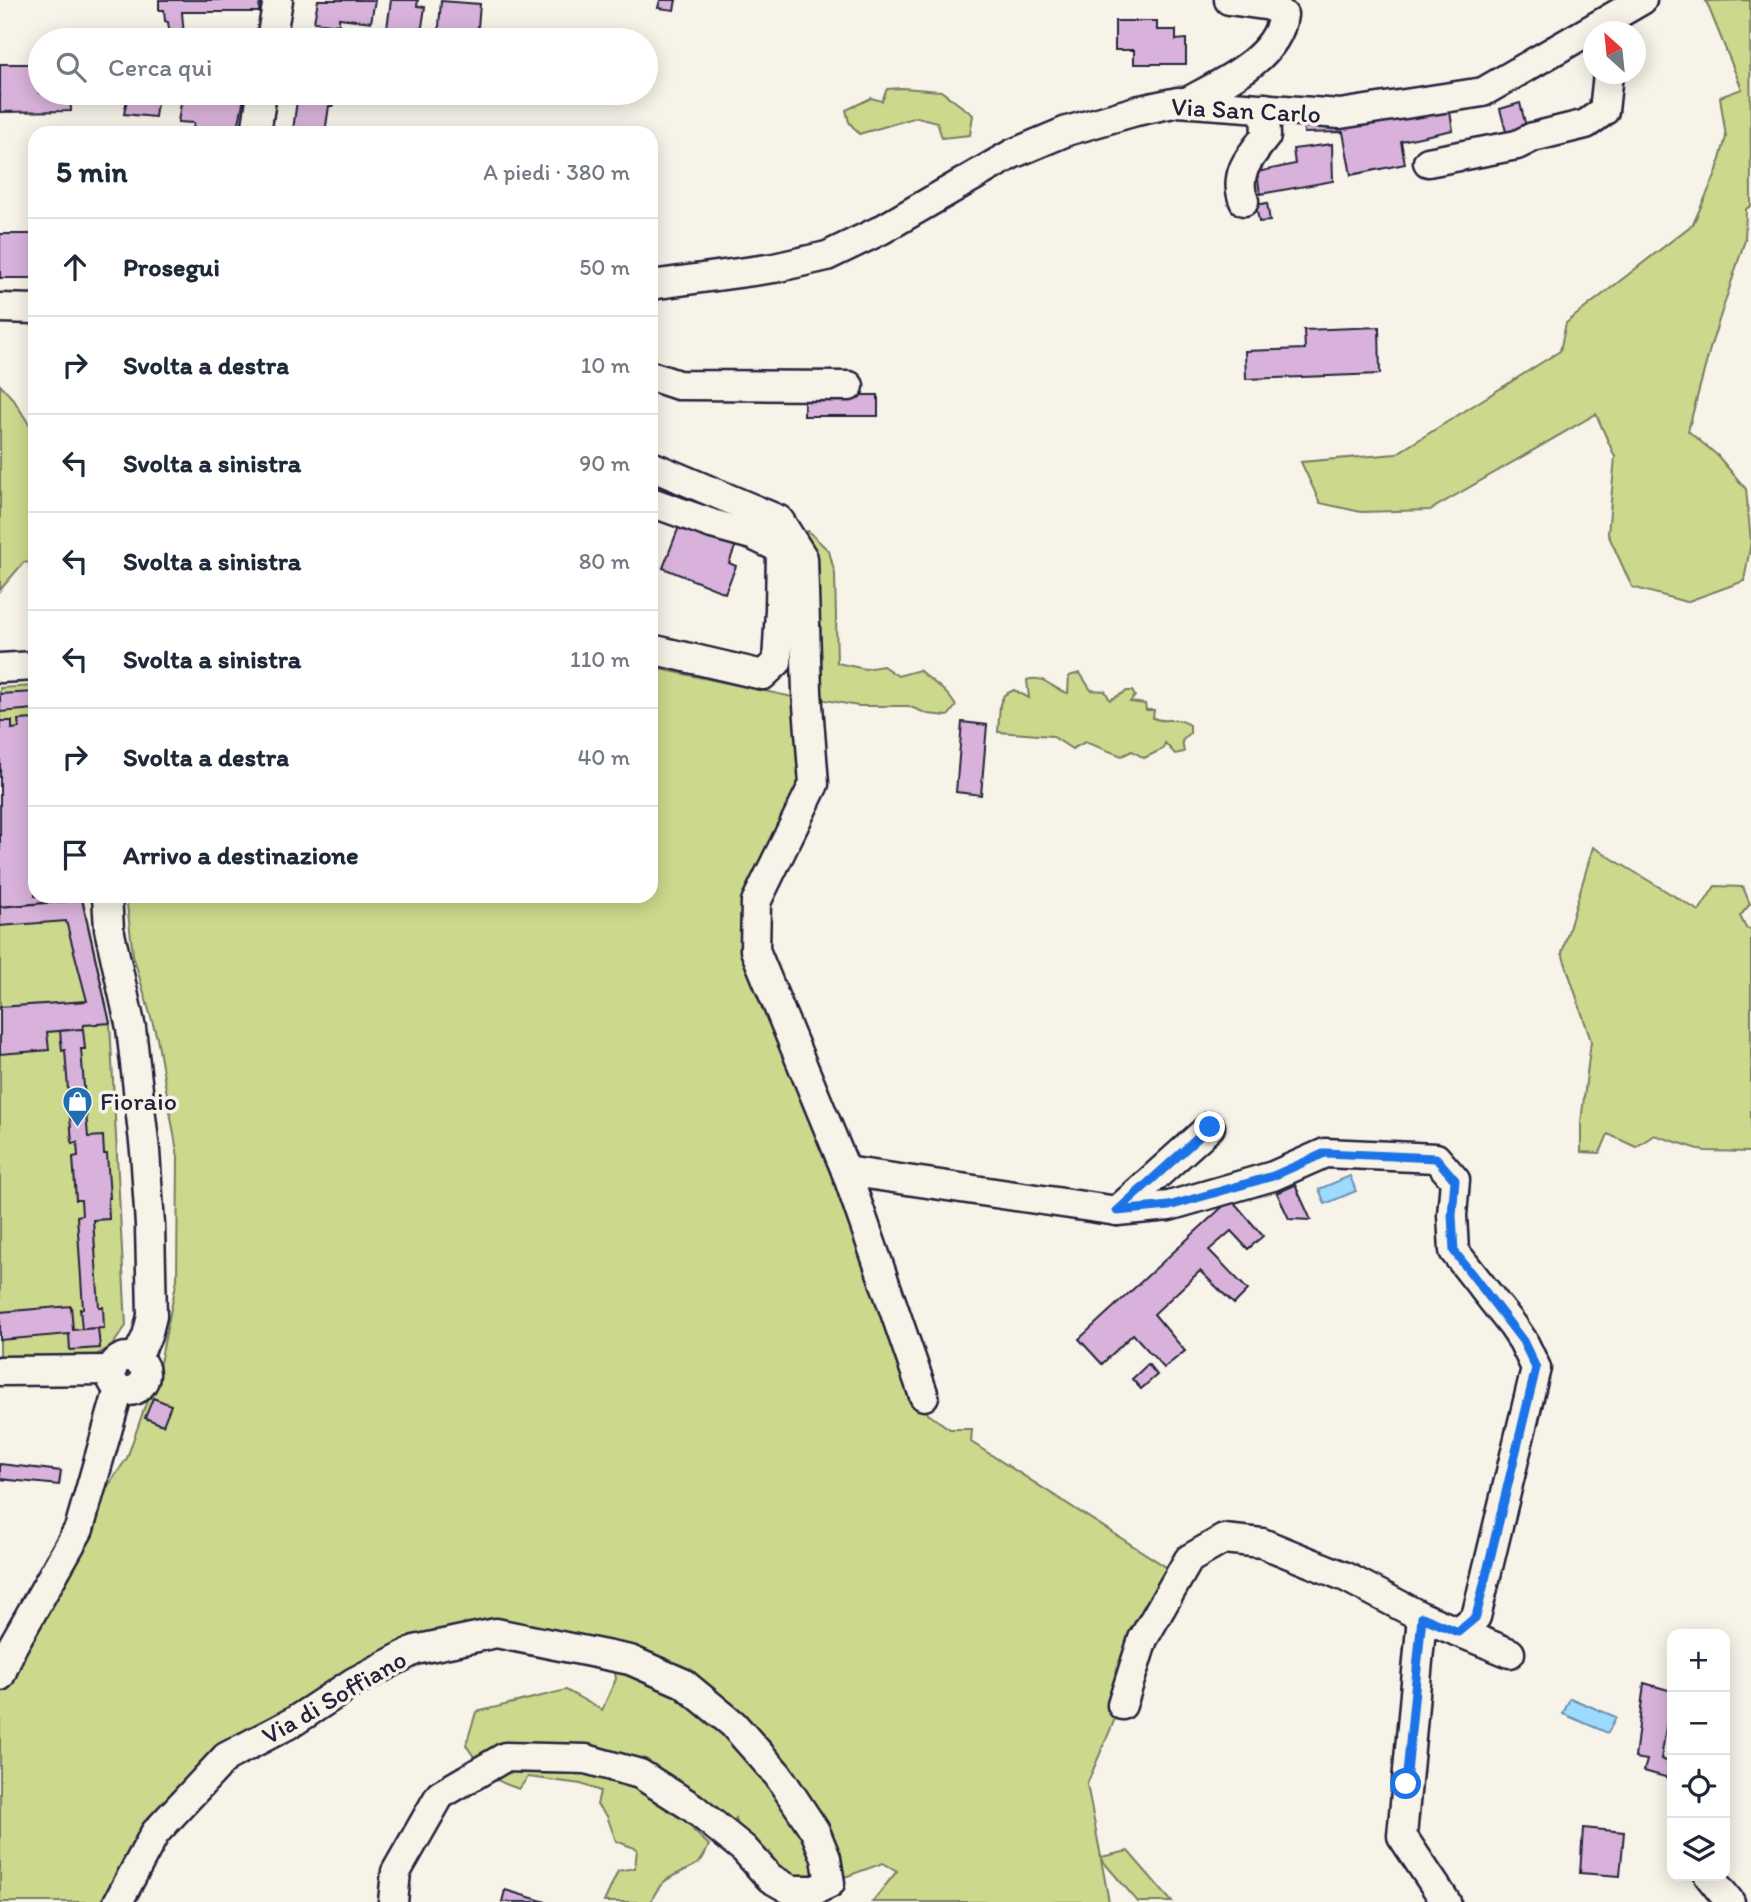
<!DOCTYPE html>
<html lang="it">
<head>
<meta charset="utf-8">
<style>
  :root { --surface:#fff; --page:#f2f2f3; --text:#1f2937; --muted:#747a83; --line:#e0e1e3 }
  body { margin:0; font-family:Itim,sans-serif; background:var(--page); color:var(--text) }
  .controls { position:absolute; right:21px; bottom:21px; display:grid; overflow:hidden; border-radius:14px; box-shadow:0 4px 18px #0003 }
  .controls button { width:63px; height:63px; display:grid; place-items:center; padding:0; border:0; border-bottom:2px solid var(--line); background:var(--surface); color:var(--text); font:35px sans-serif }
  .compass { position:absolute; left:1583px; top:21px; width:63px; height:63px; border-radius:50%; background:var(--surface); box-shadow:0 4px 18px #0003; rotate:333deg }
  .stop { position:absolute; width:21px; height:21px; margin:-16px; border:5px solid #1a73e8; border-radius:50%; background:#fff }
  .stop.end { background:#1a73e8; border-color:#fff; box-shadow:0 2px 7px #0008 }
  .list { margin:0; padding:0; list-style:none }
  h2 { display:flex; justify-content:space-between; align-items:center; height:91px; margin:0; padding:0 28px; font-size:30px }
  h2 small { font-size:23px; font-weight:400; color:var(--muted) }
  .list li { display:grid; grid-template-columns:46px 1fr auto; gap:21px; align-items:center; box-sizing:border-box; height:98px; padding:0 28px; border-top:2px solid var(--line) }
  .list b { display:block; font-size:26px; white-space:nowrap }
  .list em { font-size:23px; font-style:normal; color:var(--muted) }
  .icon { flex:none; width:38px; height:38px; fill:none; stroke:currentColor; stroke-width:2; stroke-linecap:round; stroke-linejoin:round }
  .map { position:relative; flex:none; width:1751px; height:1902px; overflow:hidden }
  .search { position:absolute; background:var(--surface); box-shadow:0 4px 18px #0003; left:28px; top:28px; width:630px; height:77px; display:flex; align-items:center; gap:18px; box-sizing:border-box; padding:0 24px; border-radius:38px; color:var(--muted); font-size:26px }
  .panel { position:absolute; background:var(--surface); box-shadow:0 4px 18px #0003; left:28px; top:126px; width:630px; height:777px; border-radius:21px }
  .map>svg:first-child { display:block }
  .green { fill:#ccd88c; stroke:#777d64; stroke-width:2 }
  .water { fill:#9cdafe; stroke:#6b90b0; stroke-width:2 }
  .building { fill:#d8b2da; stroke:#22223b; stroke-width:2 }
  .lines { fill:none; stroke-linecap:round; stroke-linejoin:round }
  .minor-casing { stroke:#22223b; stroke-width:33 }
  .minor { stroke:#f7f3e8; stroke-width:28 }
  .route { stroke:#1a73e8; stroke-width:9 }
  .labels { text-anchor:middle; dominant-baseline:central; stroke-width:7; stroke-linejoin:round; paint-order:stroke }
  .street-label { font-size:26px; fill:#22223b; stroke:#f7f3e8 }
  .poi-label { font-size:26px; fill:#22223b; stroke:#f7f3e8; text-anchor:start }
</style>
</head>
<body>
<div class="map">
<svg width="1751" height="1902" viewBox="0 0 1751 1902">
  <rect width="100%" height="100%" fill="#f7f3e8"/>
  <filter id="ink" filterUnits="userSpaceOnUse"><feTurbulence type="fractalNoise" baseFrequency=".0143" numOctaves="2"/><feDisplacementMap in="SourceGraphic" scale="14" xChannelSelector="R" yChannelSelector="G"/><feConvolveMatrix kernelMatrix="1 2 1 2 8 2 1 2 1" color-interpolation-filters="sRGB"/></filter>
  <g filter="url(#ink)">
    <g class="green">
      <polygon points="1750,0 1751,206 1746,209 1745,240 1711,345 1688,431 1717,455 1746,489 1751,542 1744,581 1686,602 1632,587 1608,534 1615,457 1596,414 1430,510 1361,512 1320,503 1301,462 1396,454 1560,351 1566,323 1693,224 1716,174 1726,137 1720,97 1742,89 1706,1"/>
      <polygon points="902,88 941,91 973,115 970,135 942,138 937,122 917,117 859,134 849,122 846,110 871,98 882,101 887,89"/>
      <polygon points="0,385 14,400 35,434 35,541 31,550 35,551 35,564 24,562 0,590"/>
      <path d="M808,531L829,551L835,574L837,663L865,669L883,666L898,676L919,670C933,683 947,690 956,706L948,716L928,714L908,706H858L820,699L802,533Z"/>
      <path d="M651,667L802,699L803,788L742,910L864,1255L928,1414L950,1429H972L971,1442L1177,1574L1087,1784L1101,1857L1128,1851L1172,1902H1138L1101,1859L1109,1902H872L897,1871L883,1863L842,1878L797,1880L792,1873L774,1871L769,1863L770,1852L746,1862L736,1818L717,1833L697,1824L693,1830L709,1845C706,1851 703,1861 697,1864C675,1877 662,1875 651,1902H604L618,1871L635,1868L637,1849L616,1841L607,1816L597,1805L600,1791L581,1784L528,1777L519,1789C488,1779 483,1771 466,1745L476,1712L566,1690L602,1710L616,1679L613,1657L496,1633L415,1650L226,1757L118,1902H0V1676L79,1529L127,1458L160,1363L177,1279L178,1157L157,1038L133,955L126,896H651Z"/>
      <path d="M1080,673L1091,690L1105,691L1110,700L1127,691H1132L1135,696L1130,702L1145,704L1146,710H1154L1153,718C1166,724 1174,715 1190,725V733L1182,741L1184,752L1175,754L1165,743L1163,749L1144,758L1132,751L1122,756L1085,742L1072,749L1052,736L998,732L1000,704L1004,695L1014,690L1029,698L1027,680C1045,674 1052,690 1068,693L1069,676Z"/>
      <polygon points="35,686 35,896 82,896 110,1023 126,1326 111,1347 85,1361 0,1367 0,688"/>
      <polygon points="1593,847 1699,911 1715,886 1743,887 1750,904 1740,916 1746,928 1751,929 1751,1152 1705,1151 1654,1135 1636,1147 1608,1134 1600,1153 1581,1152 1581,1122 1591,1041 1562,953"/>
    </g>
    <g class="water">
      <polygon points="1350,1176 1356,1191 1325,1204 1319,1189"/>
      <polygon points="1570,1698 1616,1717 1608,1733 1563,1714"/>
    </g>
    <g class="building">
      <polygon points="159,0 260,0 259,12 182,12 184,36 170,36 168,22 165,21 164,10 159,10"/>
      <polygon points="318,0 375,0 371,22 339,18 339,25 314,22"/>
      <polygon points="391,0 418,0 417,6 425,7 420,40 399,40 401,30 387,28"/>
      <polygon points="660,0 676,0 674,10 658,8"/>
      <polygon points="441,1 480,4 477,39 460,38 460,40 438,40"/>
      <polygon points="1115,21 1157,21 1157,30 1176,30 1176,40 1186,39 1186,64 1134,64 1134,50 1115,50"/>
      <polygon points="0,64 40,64 40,93 70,93 71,111 0,112"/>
      <polygon points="118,93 158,93 155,117 124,114 127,99 117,99"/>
      <polygon points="197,93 245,93 237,133 192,133 194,123 178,122 182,97 196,98"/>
      <polygon points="298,93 335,93 333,106 329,106 325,133 293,130"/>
      <polygon points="1520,103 1528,134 1508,139 1500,109"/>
      <polygon points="1449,106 1453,130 1401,141 1405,164 1351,175 1343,132 1304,133 1303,122"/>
      <polygon points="1332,144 1333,181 1260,194 1257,172 1295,164 1293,149"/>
      <polygon points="1267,203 1270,221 1259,222 1256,205"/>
      <polygon points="0,234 34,234 35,278 0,278"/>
      <polygon points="1379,327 1380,374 1246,379 1245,351 1305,349 1304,330"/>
      <rect x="804" y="395" width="74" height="21"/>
      <polygon points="680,524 737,542 729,563 736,566 725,593 663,568"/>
      <polygon points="35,692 35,709 0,712 0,694"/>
      <polygon points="35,719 35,896 55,896 55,902 0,907 0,721 12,721 12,729 19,728 18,720"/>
      <polygon points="962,722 987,725 981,795 956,792"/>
      <polygon points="82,900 110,1023 84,1025 83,1029 47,1032 49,1050 0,1054 0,1007 87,1001 66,921 0,926 0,907"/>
      <polygon points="83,1029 85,1049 81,1049 88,1137 103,1136 104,1154 107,1154 110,1198 108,1198 109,1219 93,1220 99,1307 103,1307 104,1328 82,1329 80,1309 83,1309 77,1216 82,1215 81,1200 76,1200 73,1157 78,1156 77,1142 72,1143 65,1050 62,1051 60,1031"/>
      <polygon points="1295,1185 1311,1220 1289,1219 1277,1193"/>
      <polygon points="1231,1199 1263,1236 1248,1249 1231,1231 1209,1250 1248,1290 1234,1304 1200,1271 1154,1314 1185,1351 1164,1368 1133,1334 1102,1364 1079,1339"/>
      <polygon points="71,1306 73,1330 98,1328 100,1348 70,1350 69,1334 0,1340 0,1312"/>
      <polygon points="1148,1364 1157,1375 1141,1389 1132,1379"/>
      <polygon points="153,1398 171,1405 163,1425 145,1418"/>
      <polygon points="0,1464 61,1471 59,1485 0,1479"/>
      <polygon points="1644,1683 1672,1691 1672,1716 1668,1715 1661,1759 1672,1763 1672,1779 1644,1771 1647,1760 1635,1758"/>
      <polygon points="1583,1828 1624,1832 1620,1876 1580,1873"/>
      <polygon points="505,1890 546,1902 502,1902"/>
    </g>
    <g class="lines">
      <defs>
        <g id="minor">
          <polyline points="271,40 278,0"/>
          <path d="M1187,102C1222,83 1278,58 1283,15L1271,6L1229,0"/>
          <polyline points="256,133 262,93"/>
          <polyline points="1428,162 1517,145 1533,137 1586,124 1604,111 1608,74"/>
          <path d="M1244,201C1233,175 1250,156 1266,136L1265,108"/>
          <polyline points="651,285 774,268 827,256 881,230 1012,154 1067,131 1136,111 1178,102 1340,114 1483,92 1642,0"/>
          <polyline points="0,308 35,309"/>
          <polyline points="651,376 678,385 849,386"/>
          <polyline points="651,466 779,520 803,558 807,692 814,784 756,902 755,950 846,1171 924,1396"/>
          <polyline points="651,502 712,524 752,535 781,549 780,610 777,662 763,675 651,649"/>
          <polyline points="0,668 35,666"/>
          <polyline points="107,896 109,929 131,1028 145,1151 150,1225 152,1316 147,1336 136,1359"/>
          <polyline points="846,1171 1117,1211 1169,1206 1273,1176 1325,1153 1436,1158 1455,1180 1452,1215 1454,1251 1513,1326 1523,1341 1536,1368 1476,1617 1458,1632"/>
          <polyline points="1117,1211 1210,1127"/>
          <circle cx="128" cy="1374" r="17"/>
          <polyline points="0,1371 112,1370"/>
          <polyline points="1422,1617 1402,1836 1446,1902"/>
          <polyline points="0,1676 12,1647 79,1529 119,1389"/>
          <polyline points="1122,1705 1143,1639 1189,1559 1224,1539 1262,1543 1346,1577 1422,1617 1510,1653"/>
          <polyline points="1709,1876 1730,1902"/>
          <polyline points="118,1902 155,1833 226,1757 293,1722 354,1682 415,1650 496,1633 630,1660 683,1683 733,1724 778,1775 815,1831 826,1858 830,1883 815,1890 791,1890 770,1878 744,1849 692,1807 640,1774 586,1759 505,1757 440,1795 396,1872 393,1902"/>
        </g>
      </defs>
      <use href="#minor" class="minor-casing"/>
      <use href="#minor" class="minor"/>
    </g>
  </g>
  <g class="lines" filter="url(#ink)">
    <polyline class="route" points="1210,1127 1117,1211 1169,1206 1273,1176 1325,1153 1436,1158 1455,1180 1452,1215 1454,1251 1523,1341 1536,1368 1476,1617 1458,1632 1422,1617 1406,1784"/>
  </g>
  <defs>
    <symbol id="shop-pin" viewBox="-11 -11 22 30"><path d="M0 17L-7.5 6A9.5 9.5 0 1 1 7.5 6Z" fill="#1f6fb2" stroke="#f7f3e8"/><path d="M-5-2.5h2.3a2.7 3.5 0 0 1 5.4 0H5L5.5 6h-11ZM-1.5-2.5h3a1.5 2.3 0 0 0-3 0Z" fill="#fff"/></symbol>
  </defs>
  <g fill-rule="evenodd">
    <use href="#shop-pin" x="60" y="1084" width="35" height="47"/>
  </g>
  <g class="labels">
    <g class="street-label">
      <text transform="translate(1246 110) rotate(3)">Via San Carlo</text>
      <text transform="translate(334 1697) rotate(-30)">Via di Soffiano</text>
    </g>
    <g class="poi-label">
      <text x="100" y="1101">Fioraio</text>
    </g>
  </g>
</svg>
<div class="controls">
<button>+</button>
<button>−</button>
<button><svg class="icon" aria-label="locate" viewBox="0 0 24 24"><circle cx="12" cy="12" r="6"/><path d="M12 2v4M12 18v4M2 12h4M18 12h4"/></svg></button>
<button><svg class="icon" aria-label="layers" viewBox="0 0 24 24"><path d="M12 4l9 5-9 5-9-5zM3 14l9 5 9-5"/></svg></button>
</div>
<svg class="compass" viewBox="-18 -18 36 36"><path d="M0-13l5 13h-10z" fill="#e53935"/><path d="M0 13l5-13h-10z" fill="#747a83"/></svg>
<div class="stop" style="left:1406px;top:1784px"></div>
<div class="stop end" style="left:1210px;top:1127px"></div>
<div class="search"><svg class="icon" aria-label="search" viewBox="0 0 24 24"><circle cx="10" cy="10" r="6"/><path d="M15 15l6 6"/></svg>Cerca qui</div>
<section class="panel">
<h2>5 min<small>A piedi · 380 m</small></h2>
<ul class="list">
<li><svg class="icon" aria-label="ahead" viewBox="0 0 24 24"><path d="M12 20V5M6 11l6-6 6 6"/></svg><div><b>Prosegui</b></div><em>50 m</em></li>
<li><svg class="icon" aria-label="right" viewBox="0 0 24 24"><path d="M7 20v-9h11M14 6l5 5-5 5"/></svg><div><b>Svolta a destra</b></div><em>10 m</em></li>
<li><svg class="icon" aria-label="left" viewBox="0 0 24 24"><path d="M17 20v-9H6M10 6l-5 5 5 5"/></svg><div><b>Svolta a sinistra</b></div><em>90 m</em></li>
<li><svg class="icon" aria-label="left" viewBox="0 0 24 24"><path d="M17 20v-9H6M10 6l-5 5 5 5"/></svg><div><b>Svolta a sinistra</b></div><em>80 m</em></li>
<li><svg class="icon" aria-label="left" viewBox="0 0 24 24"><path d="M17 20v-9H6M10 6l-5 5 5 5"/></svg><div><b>Svolta a sinistra</b></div><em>110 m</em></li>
<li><svg class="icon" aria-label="right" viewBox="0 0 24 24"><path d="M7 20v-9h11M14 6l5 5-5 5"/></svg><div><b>Svolta a destra</b></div><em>40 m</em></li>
<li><svg class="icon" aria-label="arrive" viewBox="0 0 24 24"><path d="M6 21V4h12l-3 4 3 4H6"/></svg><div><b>Arrivo a destinazione</b></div></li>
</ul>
</section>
</div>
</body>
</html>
